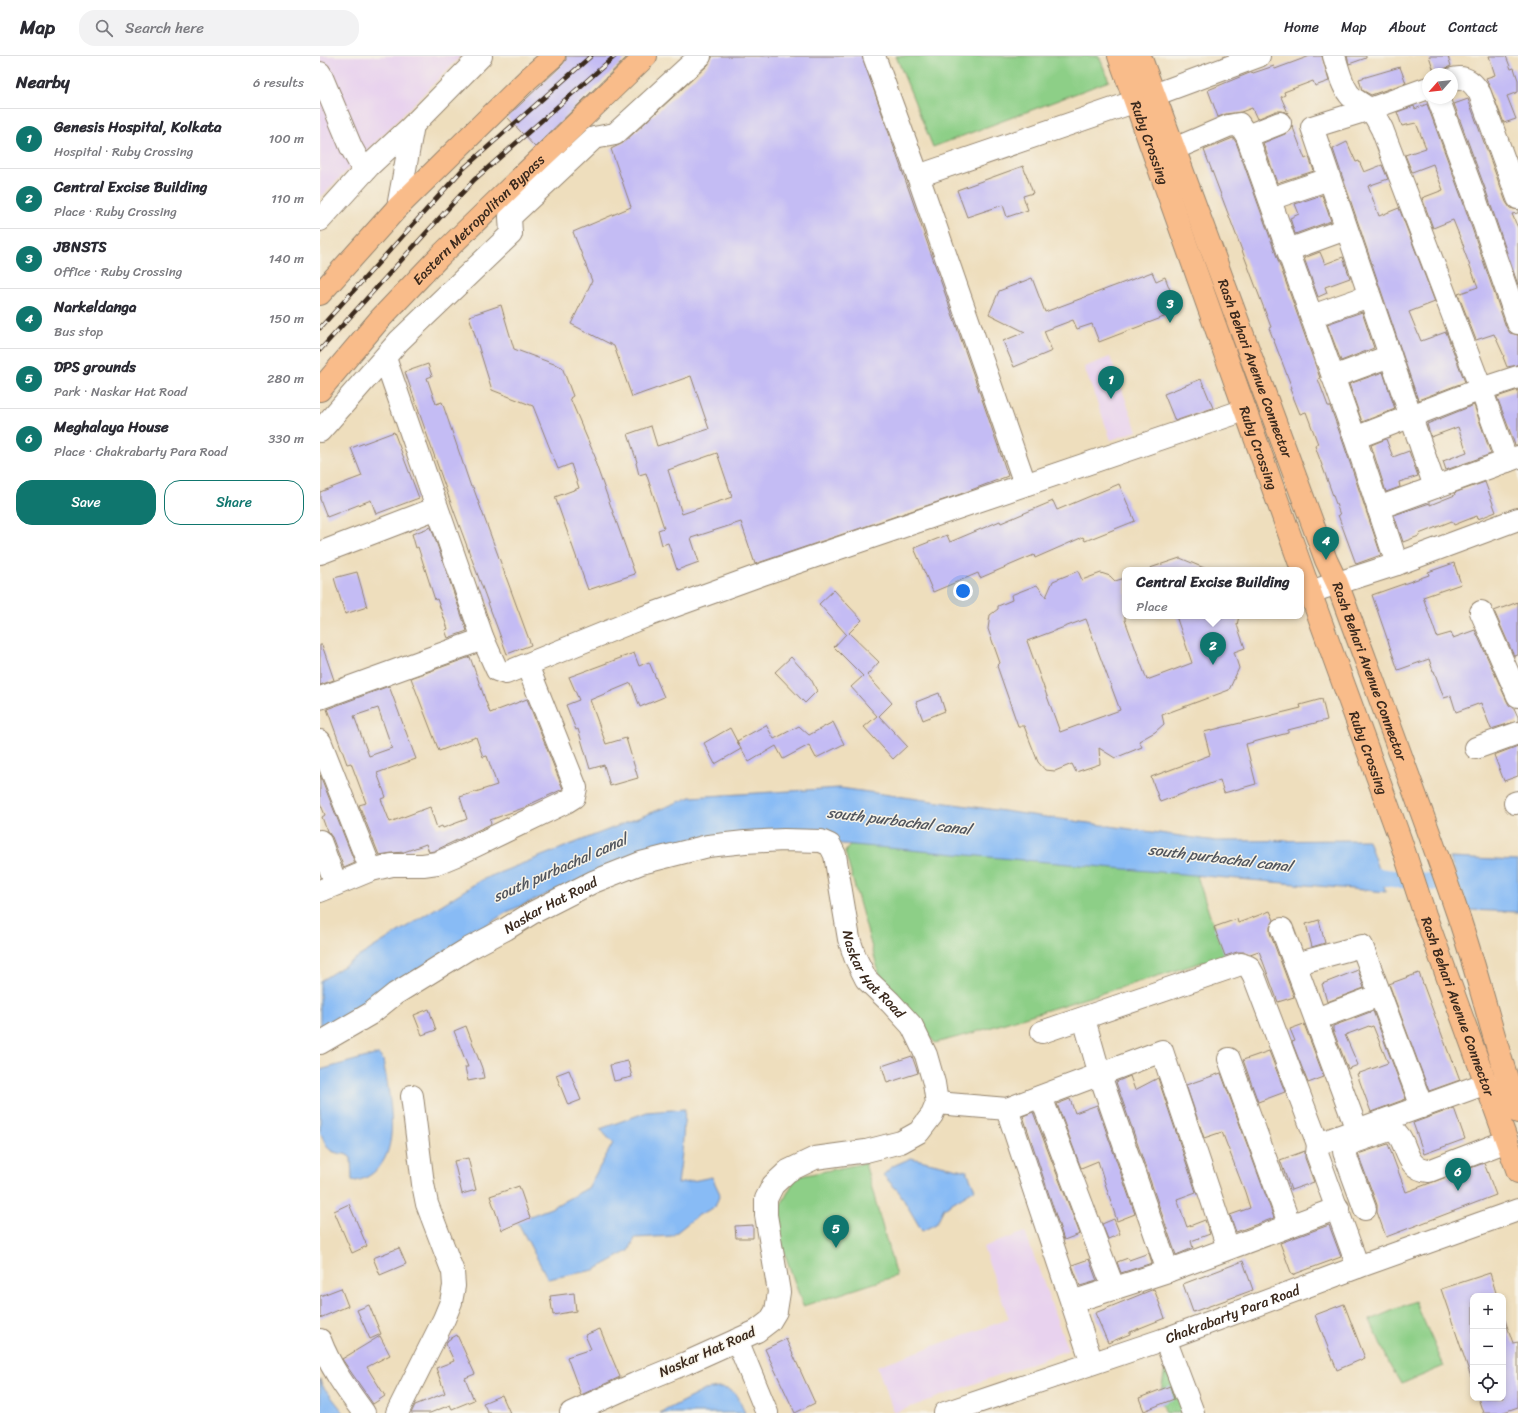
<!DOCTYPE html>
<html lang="en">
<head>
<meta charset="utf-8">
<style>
  :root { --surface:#fff; --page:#f2f2f3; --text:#2b2b33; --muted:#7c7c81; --line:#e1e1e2; --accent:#0f766e }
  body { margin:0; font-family:Sriracha,sans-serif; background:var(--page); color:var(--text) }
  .controls { position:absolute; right:12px; bottom:12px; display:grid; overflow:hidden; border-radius:8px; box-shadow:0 2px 6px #0003 }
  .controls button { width:36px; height:36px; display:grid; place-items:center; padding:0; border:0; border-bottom:1px solid var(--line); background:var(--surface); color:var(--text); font:20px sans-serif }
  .compass { position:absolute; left:1102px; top:12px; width:36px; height:36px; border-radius:50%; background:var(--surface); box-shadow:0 2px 6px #0003; rotate:243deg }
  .you { position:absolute; left:643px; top:535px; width:14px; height:14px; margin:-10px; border:3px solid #fff; border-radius:50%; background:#1a73e8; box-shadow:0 0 0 6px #1a73e833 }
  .badge { display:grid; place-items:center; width:26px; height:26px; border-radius:50%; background:var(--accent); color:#fff; font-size:13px; font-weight:700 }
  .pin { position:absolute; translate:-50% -33px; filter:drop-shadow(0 1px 2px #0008) }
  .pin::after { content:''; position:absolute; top:21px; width:14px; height:12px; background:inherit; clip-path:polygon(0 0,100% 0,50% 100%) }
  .popup { position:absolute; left:802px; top:511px; width:182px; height:52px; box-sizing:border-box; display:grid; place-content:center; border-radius:8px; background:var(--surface); filter:drop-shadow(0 1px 3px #0005); font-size:13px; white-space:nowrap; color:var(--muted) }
  .popup b { font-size:15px; color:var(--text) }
  .popup::after { content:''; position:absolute; left:50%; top:100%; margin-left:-8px; border:8px solid transparent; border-top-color:var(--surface) }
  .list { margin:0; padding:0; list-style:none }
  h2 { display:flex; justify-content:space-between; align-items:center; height:52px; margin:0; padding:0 16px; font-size:17px }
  h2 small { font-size:13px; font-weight:400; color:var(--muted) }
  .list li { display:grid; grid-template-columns:26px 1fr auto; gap:12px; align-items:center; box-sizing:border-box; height:60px; padding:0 16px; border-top:1px solid var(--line) }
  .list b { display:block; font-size:15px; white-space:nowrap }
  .list p { margin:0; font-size:13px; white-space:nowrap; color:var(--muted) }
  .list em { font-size:13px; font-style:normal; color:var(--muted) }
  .actions { display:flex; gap:8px; padding:12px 16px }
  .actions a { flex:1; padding:9px 0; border:1px solid var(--accent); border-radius:16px; text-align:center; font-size:14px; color:var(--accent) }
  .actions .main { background:var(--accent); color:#fff }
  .icon { flex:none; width:22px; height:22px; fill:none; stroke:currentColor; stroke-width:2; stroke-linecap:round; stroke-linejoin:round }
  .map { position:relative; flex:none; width:1198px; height:1357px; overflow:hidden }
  header { display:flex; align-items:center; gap:24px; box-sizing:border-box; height:56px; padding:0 20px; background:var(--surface); border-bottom:1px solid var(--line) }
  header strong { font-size:19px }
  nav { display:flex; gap:22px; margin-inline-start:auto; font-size:14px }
  .search { width:280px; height:36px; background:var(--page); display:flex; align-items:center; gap:10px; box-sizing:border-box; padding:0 14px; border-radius:16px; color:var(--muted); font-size:15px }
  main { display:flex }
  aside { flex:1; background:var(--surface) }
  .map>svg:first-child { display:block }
  .built { fill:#e8d2ee }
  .green { fill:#8dcf87; stroke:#647c52 }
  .water { fill:#88bbf5; stroke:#62728a }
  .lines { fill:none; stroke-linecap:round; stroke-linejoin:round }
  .canal { stroke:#88bbf5; stroke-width:17 }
  .building { fill:#c4bcf4; fill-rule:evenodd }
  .minor-casing { stroke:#94846e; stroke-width:24 }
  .major-casing { stroke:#94846e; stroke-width:24 }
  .minor { stroke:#fff; stroke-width:22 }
  .major { stroke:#f9bc8a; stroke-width:22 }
  .rail-casing { stroke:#3b2a1e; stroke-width:4.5 }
  .rail { stroke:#f7f3e8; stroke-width:3; stroke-dasharray:9; stroke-linecap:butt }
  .labels { text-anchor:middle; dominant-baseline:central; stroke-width:3; stroke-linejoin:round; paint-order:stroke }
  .street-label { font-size:14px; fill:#3b2a1e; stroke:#f7f3e8 }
  .water-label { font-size:15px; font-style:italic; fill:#52565e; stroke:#f7f3e8 }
</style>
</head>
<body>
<header>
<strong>Map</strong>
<div class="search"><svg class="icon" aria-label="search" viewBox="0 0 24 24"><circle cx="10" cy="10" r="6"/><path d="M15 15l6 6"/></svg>Search here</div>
<nav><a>Home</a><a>Map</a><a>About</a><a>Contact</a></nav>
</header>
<main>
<aside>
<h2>Nearby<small>6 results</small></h2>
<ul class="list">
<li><span class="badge">1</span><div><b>Genesis Hospital, Kolkata</b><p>Hospital · Ruby Crossing</p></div><em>100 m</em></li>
<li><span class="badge">2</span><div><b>Central Excise Building</b><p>Place · Ruby Crossing</p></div><em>110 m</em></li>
<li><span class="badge">3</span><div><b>JBNSTS</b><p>Office · Ruby Crossing</p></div><em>140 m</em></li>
<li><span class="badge">4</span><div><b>Narkeldanga</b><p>Bus stop</p></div><em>150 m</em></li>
<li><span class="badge">5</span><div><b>DPS grounds</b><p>Park · Naskar Hat Road</p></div><em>280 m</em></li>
<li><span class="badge">6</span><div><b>Meghalaya House</b><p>Place · Chakrabarty Para Road</p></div><em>330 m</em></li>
</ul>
<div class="actions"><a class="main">Save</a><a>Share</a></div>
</aside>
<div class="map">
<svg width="1198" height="1357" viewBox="0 0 1198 1357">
  <rect width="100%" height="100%" fill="#f7f3e8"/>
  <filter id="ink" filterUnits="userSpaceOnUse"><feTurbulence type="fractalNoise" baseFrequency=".025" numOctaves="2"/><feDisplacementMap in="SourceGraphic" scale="8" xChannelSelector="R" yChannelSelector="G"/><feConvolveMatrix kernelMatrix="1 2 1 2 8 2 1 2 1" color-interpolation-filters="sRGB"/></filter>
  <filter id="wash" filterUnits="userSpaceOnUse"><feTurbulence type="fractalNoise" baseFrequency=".012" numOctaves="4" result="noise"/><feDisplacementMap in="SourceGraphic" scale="16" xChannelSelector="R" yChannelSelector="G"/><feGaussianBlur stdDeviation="0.9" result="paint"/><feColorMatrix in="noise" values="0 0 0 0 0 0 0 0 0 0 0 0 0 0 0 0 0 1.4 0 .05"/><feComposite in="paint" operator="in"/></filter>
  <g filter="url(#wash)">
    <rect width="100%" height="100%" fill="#eedebd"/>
    <g class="built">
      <polygon points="0,0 141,0 0,142"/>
      <polygon points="790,301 817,375 791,384 764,311"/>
      <polygon points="705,1176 748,1294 574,1357 557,1310 689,1263 663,1191"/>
    </g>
    <g class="green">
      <polygon points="576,0 779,0 789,25 613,91"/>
      <polygon points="549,761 870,798 891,863 909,898 646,979 615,987 559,917 525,796"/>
      <polygon points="545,1107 576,1220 483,1250 453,1164 476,1121"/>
      <polygon points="1095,1245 1124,1310 1081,1328 1070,1309 1050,1264"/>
      <polygon points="846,1306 865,1357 846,1357 840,1342"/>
    </g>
    <g class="water">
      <polygon points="520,732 896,785 1048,784 1066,836 431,780 310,802 187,856 0,976 0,925 161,824 371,741"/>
      <polygon points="1130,802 1198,805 1198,856 1149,854"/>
      <path d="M54,999H59L63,1004C69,1039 85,1100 47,1121C44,1123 39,1124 36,1125L32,1124L31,1102C25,1096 22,1099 14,1096C5,1093 3,1082 0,1075V1014Z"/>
      <polygon points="365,1053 362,1097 358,1128 392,1121 400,1138 395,1151 377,1160 352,1180 315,1182 309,1195 274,1214 228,1223 197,1165 231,1152 268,1132 293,1087 280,1073 327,1056"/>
      <polygon points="591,1102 647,1115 655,1133 624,1152 616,1168 602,1175 579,1136 563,1119 573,1110"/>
      <polygon points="0,1323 2,1329 24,1357 0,1357"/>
      <path d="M398,1332C416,1332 418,1342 425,1357H340L385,1334Z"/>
    </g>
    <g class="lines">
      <polyline class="canal" points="1039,818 1077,823 1138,828"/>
    </g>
    <g id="blocks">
      <g class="building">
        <polygon points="246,0 308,0 215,91 187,61 242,9 246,4"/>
        <path d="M393,0H542L664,349L688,420L638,439L435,508L421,466L371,482L379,506L357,514L348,487L342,489L338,474L344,472L326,417L319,419L316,407L317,406L308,378L331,370L337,390L389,373L371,320L312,341L294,290L251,268L272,225L253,176L311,151L291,93L303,87L388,9ZM397,397L412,441L362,458L348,414Z"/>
        <polygon points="990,0 1002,0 1009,25 995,30 993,25 964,36 965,39 961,41 968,57 962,55 956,55 937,63 932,52 921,56 906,58 898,61 888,34 932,16 933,17 954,10 955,13"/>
        <polygon points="1027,0 1046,0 1046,2 1029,8"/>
        <polygon points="1109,0 1128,0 1131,10 1124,13 1121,18 1115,18"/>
        <polygon points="1169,0 1186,0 1191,13 1194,12 1198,24 1198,36 1187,40 1196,63 1184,67 1166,22 1175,19"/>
        <polygon points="1080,11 1086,27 1051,39 1042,34 1039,23"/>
        <polygon points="1148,43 1186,146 1190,152 1198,154 1198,157 1192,158 1198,172 1198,229 1166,135 1134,48"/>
        <polygon points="1107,48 1142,143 1186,271 1190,277 1198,279 1198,309 1187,311 1183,301 1184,300 1174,278 1156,284 1138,238 1158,231 1143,192 1144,191 1133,164 1113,172 1102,142 1123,134 1113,108 1092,116 1085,99 1106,92 1096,67 1082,70 1077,56 1094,50 1095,53"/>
        <polygon points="972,69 985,103 989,101 994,115 957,127 943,87 965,78 970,74"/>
        <polygon points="913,82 916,86 1000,322 998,323 1008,350 1010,350 1023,386 1061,499 1036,508 1018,459 1020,459 995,390 998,388 986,356 980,358 970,333 972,332 949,272 951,271 884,94"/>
        <polygon points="1027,86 1036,106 1039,105 1044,116 1062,109 1068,123 1048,130 1059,160 1079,152 1115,246 1089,256 1101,285 1126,276 1145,326 1098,344 1013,93"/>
        <polygon points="703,110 713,137 703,140 708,154 687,161 683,149 647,161 637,134"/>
        <polygon points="1002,139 1011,165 975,178 970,162 979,158 975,148"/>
        <polygon points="1000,196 1005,208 1023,201 1030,222 1005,231 1007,237 998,241 984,202"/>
        <polygon points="832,216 836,225 845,221 855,247 846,250 849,259 779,286 772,268 757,273 753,264 724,275 732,295 694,311 683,285 705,276 669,258 679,235 712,222 725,256"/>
        <polygon points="181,249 194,293 242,311 253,340 250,342 276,403 274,403 315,518 268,534 235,441 259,432 251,408 238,413 213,350 172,334 149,260"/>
        <polygon points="1042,256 1054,292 1021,305 1007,268"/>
        <polygon points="108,308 112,320 107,322 116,348 122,346 151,431 153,431 211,589 187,598 128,439 85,316"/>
        <polygon points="1063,316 1075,353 1042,366 1029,328"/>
        <polygon points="881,323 893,352 855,365 844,338"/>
        <polygon points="1198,334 1198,389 1195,389 1177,341"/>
        <polygon points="1154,349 1171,398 1126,414 1123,405 1147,396 1138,371 1111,381 1107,368"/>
        <polygon points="74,376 99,442 56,458 51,444 7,461 0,443 0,436 42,420 31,392"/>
        <polygon points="1066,383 1073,401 1089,395 1098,420 1079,426 1080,431 1066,436 1051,389"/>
        <polygon points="1165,426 1176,456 1158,463 1157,460 1134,469 1132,465 1099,478 1099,480 1083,486 1074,459 1110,447 1110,449 1135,439 1134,437"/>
        <polygon points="799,428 815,465 765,485 763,481 715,502 714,499 660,522 658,517 613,536 594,492 627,479 630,486 680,465 681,467 733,445 737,454"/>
        <polygon points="111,471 147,575 128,582 125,574 128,573 117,543 115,544 98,491 96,492 92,478"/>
        <polygon points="860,502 889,514 830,514 830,512"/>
        <polygon points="1134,507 1141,528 1103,541 1117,581 1131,577 1133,582 1155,574 1187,645 1189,649 1194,652 1198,661 1198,665 1171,673 1161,647 1136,656 1131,640 1124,642 1114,615 1113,615 1109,603 1078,614 1052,539 1109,519 1108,516"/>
        <path d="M758,515L762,524L781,517L790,520L795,525L805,522V564L827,624L872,607L856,560H919L917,569L925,592L914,596L919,612L909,634L842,659L844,668L835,676L819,685L822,691L795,702L779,692L780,708L756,716L752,708L735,715L725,714L718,706L704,670H698L677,610L680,607L668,573L670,559L678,553V550L692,544L691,539L717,529L726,541L733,525ZM766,563L800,654L740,676L707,585Z"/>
        <polygon points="37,516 47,551 25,558 14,522"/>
        <polygon points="514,534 542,564 529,577 559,606 547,619 572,647 559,660 587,690 573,703 544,671 557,660 531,631 543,620 514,591 526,578 499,548"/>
        <polygon points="1198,546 1198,599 1194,600 1174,555"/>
        <polygon points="0,589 2,589 14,624 0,629"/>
        <polygon points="314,597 319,610 329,606 344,641 320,651 311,627 270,644 286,688 306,682 318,722 290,730 284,709 270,713 258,673 256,674 246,649 259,644 249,621"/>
        <path d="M150,601L170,657L207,643L243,733L206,750V751L170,764L171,768L114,795L109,796L106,788L84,796L72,797L59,799L39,749L46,747L31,707L27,708L7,653L69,630L96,703L57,717L66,741L61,743L70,766L110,751L117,772L122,770L123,772L147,763L140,741L177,729L167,700L163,701L156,681L119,695L91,622ZM58,652L72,692L49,700L34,660Z"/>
        <polygon points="471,601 491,623 497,635 485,647 455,616"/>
        <polygon points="619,637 625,655 603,664 596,646"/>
        <polygon points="1002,643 1007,664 968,674 968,677 926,688 936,728 904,737 900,724 840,746 831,721 890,699 884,676 981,652 980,649"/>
        <polygon points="513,666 524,688 496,702 489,689 463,703 456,690 429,706 417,685 446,669 454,683 479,670 489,679"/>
        <polygon points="410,672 421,693 395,708 384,687"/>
        <polygon points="1198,690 1198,720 1184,725 1174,699"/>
        <polygon points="0,719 35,807 24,812 12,781 7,775 2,761 5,759 0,747"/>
        <polygon points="950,855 954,864 950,871 950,877 974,941 958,946 939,895 930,898 925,896 917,896 905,900 894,871 917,863 918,867"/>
        <polygon points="999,864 1005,887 992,891 986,868"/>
        <polygon points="1038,914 1044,932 1007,946 1002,928"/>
        <polygon points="1099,917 1132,1006 1133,1005 1140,1024 1109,1035 1069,928"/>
        <polygon points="109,953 116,974 102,979 94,959"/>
        <polygon points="1053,955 1086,1043 1051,1056 1037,1018 1068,1007 1053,970 1050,971 1049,970 1025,979 1038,1009 1028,1013 1013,974 1013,970"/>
        <polygon points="984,968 1004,1021 988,1027 972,986 975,985 970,973"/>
        <polygon points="146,970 162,1012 164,1022 148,1025 145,1011 148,1011 134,975"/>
        <polygon points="949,995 965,1036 938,1046 923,1004"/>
        <polygon points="592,1000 598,1017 567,1027 562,1010"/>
        <polygon points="308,1005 312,1021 294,1025 290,1009"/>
        <polygon points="249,1014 261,1044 248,1049 236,1019"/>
        <polygon points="901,1017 954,1162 916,1176 910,1159 930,1152 925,1136 902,1076 884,1082 866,1029"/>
        <polygon points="810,1020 815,1034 838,1022 876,1136 857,1143 867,1171 885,1164 890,1178 871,1185 873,1192 856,1199 796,1026"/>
        <polygon points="750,1043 755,1057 777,1049 815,1158 797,1165 778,1105 761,1112 737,1048"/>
        <polygon points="1134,1052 1145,1083 1104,1098 1093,1067"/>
        <polygon points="713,1056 760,1178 744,1184 703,1060"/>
        <polygon points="1068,1088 1086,1136 1164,1107 1176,1139 1066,1181 1057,1156 1057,1149 1038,1098"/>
        <polygon points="985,1095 985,1102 994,1126 971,1134 960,1104"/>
        <polygon points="148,1102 156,1134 142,1138 134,1105"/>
        <polygon points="199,1130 210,1162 182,1174 170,1140"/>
        <polygon points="29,1148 47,1190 32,1197 14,1155"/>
        <polygon points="794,1163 800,1178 788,1183 782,1168"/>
        <polygon points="433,1169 433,1182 416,1182 415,1170"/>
        <polygon points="1009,1169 1021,1201 972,1219 960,1187"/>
        <polygon points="79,1192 86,1208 60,1219 53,1202"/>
        <polygon points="829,1197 832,1207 801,1217 797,1206 808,1202 809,1204"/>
        <polygon points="769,1203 777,1225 760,1230 752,1209"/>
        <polygon points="923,1205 933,1234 873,1256 863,1228"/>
        <polygon points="1170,1217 1177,1240 1153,1240 1153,1321 1151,1321 1121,1233"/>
        <polygon points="21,1232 28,1250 0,1262 0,1240"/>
        <polygon points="834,1233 845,1262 810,1276 810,1278 788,1287 775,1257"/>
        <polygon points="254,1237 256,1255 233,1259 230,1240"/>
        <polygon points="1024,1248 1045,1302 1017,1314 995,1259"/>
        <polygon points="49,1249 61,1278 50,1283 37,1254"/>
        <polygon points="1183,1264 1185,1264 1193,1287 1198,1286 1198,1351 1181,1357 1163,1357 1158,1342 1183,1342"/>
        <polygon points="280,1273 300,1321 261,1339 247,1301 271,1293 265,1279"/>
        <polygon points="137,1279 155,1318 145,1322 154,1344 132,1353 130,1349 110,1357 91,1357 95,1349 125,1337 116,1312 134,1305 126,1288 128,1284"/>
        <polygon points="60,1280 70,1299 47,1311 65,1340 53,1348 22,1303"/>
        <polygon points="466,1283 495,1347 475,1357 445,1293"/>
        <polygon points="850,1330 854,1343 824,1355 819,1342"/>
        <polygon points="182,1339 190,1357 168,1357 163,1347"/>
      </g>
    </g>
  </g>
  <g filter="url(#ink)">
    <use href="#blocks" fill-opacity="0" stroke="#94846e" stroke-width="1"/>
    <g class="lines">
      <defs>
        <g id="minor">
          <polyline points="554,0 598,120 705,428"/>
          <path d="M1014,0C1018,12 1021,28 1029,38C1034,45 1042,47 1049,53C1055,58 1058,66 1062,73L1161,333L1187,405"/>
          <polyline points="0,17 31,91 44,115"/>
          <path d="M1132,23C1146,19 1154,27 1160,38L1198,142"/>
          <polyline points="1108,32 1050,53 992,71 1115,431"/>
          <polyline points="1118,42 1154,139 1198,267"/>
          <polyline points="927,80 960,67"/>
          <polyline points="854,93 908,70 919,68 927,80 1035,382 1077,508"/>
          <polyline points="598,120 834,39 939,0"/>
          <polyline points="950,143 1009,123"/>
          <polyline points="78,151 93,69"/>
          <polyline points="0,164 49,110 93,69 161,0"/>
          <polyline points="968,194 1026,173"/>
          <polyline points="992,260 1049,240"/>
          <polyline points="65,302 163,583 177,614 186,617 324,561 443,518 925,354"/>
          <polyline points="1013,321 1070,300"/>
          <polyline points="0,375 79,285 191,178 190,161 274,82 295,78 380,0"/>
          <polyline points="1035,382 1161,333 1198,321"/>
          <polyline points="1058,452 1198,401"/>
          <polyline points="0,497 117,452"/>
          <polyline points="990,536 1077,508 1198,463"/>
          <polyline points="1161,556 1198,640"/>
          <polyline points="0,642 163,583"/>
          <polyline points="0,685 51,814"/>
          <polyline points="1156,692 1198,677"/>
          <polyline points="1195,747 1198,746"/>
          <polyline points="0,785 16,828"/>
          <polyline points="0,835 51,814 72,809 103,809 117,807 134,800 246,746 254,741 256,732 207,609"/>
          <polyline points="962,873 1037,1074"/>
          <polyline points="975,908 1042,890 1102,1051"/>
          <polyline points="764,963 780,1019 848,1215"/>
          <polyline points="996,963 1060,939"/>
          <polyline points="722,976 921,908 929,911 934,920 998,1088"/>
          <path id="s1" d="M0,987L50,958L75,938L148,893L186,873L212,857L273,826L321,807L388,790L425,786L464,784L501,785L510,789L515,799L529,883L535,901L546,923L570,946L592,970L606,999L614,1027L617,1047L612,1059L599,1076L581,1086L546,1095L495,1102L468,1115L453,1129L446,1143V1159L459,1236L456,1255L450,1265L437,1275L366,1307L315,1328L251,1357"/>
          <polyline points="909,1003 970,1170"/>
          <polyline points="721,1041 794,1233"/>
          <polyline points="617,1047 687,1053 842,995 908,1192"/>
          <polyline points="687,1053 772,1307"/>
          <path d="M1045,1153L1024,1096L1026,1089L1069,1074C1090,1077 1080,1113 1109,1115L1187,1085"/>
          <polyline points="1038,1211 997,1098 998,1088 1167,1027"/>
          <polyline points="752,1246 848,1215 1018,1152"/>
          <polyline points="845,1283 873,1357"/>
          <path d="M0,1284C10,1311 27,1334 44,1357"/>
          <polyline points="417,1284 447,1357"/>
          <polyline points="77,1357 124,1263 131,1246 134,1230 133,1216 107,1148 103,1128 92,1040"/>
          <path id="s2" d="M625,1357L845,1283L1038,1211L1198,1154"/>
        </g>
        <g id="major">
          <path id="s3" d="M799,0L990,536L1080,783L1105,859L1198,1116"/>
          <path id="s4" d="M820,0L1006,504L1017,527C1058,638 1100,748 1138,859C1160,924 1175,991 1198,1056"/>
          <polyline points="0,238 78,151 209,22 234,0"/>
          <path id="s5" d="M0,334L60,263L120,200L326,0"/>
        </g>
      </defs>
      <use href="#minor" class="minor-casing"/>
      <use href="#major" class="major-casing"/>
      <use href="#minor" class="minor"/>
      <use href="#major" class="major"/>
      <defs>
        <g id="rail">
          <polyline points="0,272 143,113 271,0"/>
          <polyline points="0,294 154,124 295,0"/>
        </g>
      </defs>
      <use href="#rail" class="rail-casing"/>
      <use href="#rail" class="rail"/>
    </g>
  </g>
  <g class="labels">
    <g class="street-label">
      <text stroke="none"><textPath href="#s3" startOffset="92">Ruby Crossing</textPath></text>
      <text stroke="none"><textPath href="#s5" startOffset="233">Eastern Metropolitan Bypass</textPath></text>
      <text stroke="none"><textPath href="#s4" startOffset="333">Rash Behari Avenue Connector</textPath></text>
      <text stroke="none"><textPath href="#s3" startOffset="416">Ruby Crossing</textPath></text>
      <text stroke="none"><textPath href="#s4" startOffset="657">Rash Behari Avenue Connector</textPath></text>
      <text stroke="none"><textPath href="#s3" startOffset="740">Ruby Crossing</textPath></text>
      <text stroke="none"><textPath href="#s1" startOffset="269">Naskar Hat Road</textPath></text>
      <text stroke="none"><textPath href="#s1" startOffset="701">Naskar Hat Road</textPath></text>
      <text stroke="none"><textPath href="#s3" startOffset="1009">Rash Behari Avenue Connector</textPath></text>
      <text stroke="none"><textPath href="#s2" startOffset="304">Chakrabarty Para Road</textPath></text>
      <text transform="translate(387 1296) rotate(-24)">Naskar Hat Road</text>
    </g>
    <g class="water-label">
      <text transform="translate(579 765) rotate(7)">south purbachal canal</text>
      <text transform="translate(900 802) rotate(7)">south purbachal canal</text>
      <text transform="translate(240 812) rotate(-24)">south purbachal canal</text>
    </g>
  </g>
</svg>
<div class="controls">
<button>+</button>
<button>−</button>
<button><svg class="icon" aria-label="locate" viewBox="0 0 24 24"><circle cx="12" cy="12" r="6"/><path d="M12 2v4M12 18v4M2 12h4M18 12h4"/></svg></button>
</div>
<svg class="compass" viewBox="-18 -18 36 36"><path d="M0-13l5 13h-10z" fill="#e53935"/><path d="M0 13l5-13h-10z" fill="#7c7c81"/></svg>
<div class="you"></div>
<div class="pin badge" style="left:791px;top:343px">1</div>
<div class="pin badge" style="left:893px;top:609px">2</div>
<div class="popup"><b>Central Excise Building</b>Place</div>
<div class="pin badge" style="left:850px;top:267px">3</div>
<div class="pin badge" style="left:1006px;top:504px">4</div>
<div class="pin badge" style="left:516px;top:1192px">5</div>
<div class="pin badge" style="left:1138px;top:1135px">6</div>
</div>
</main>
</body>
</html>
